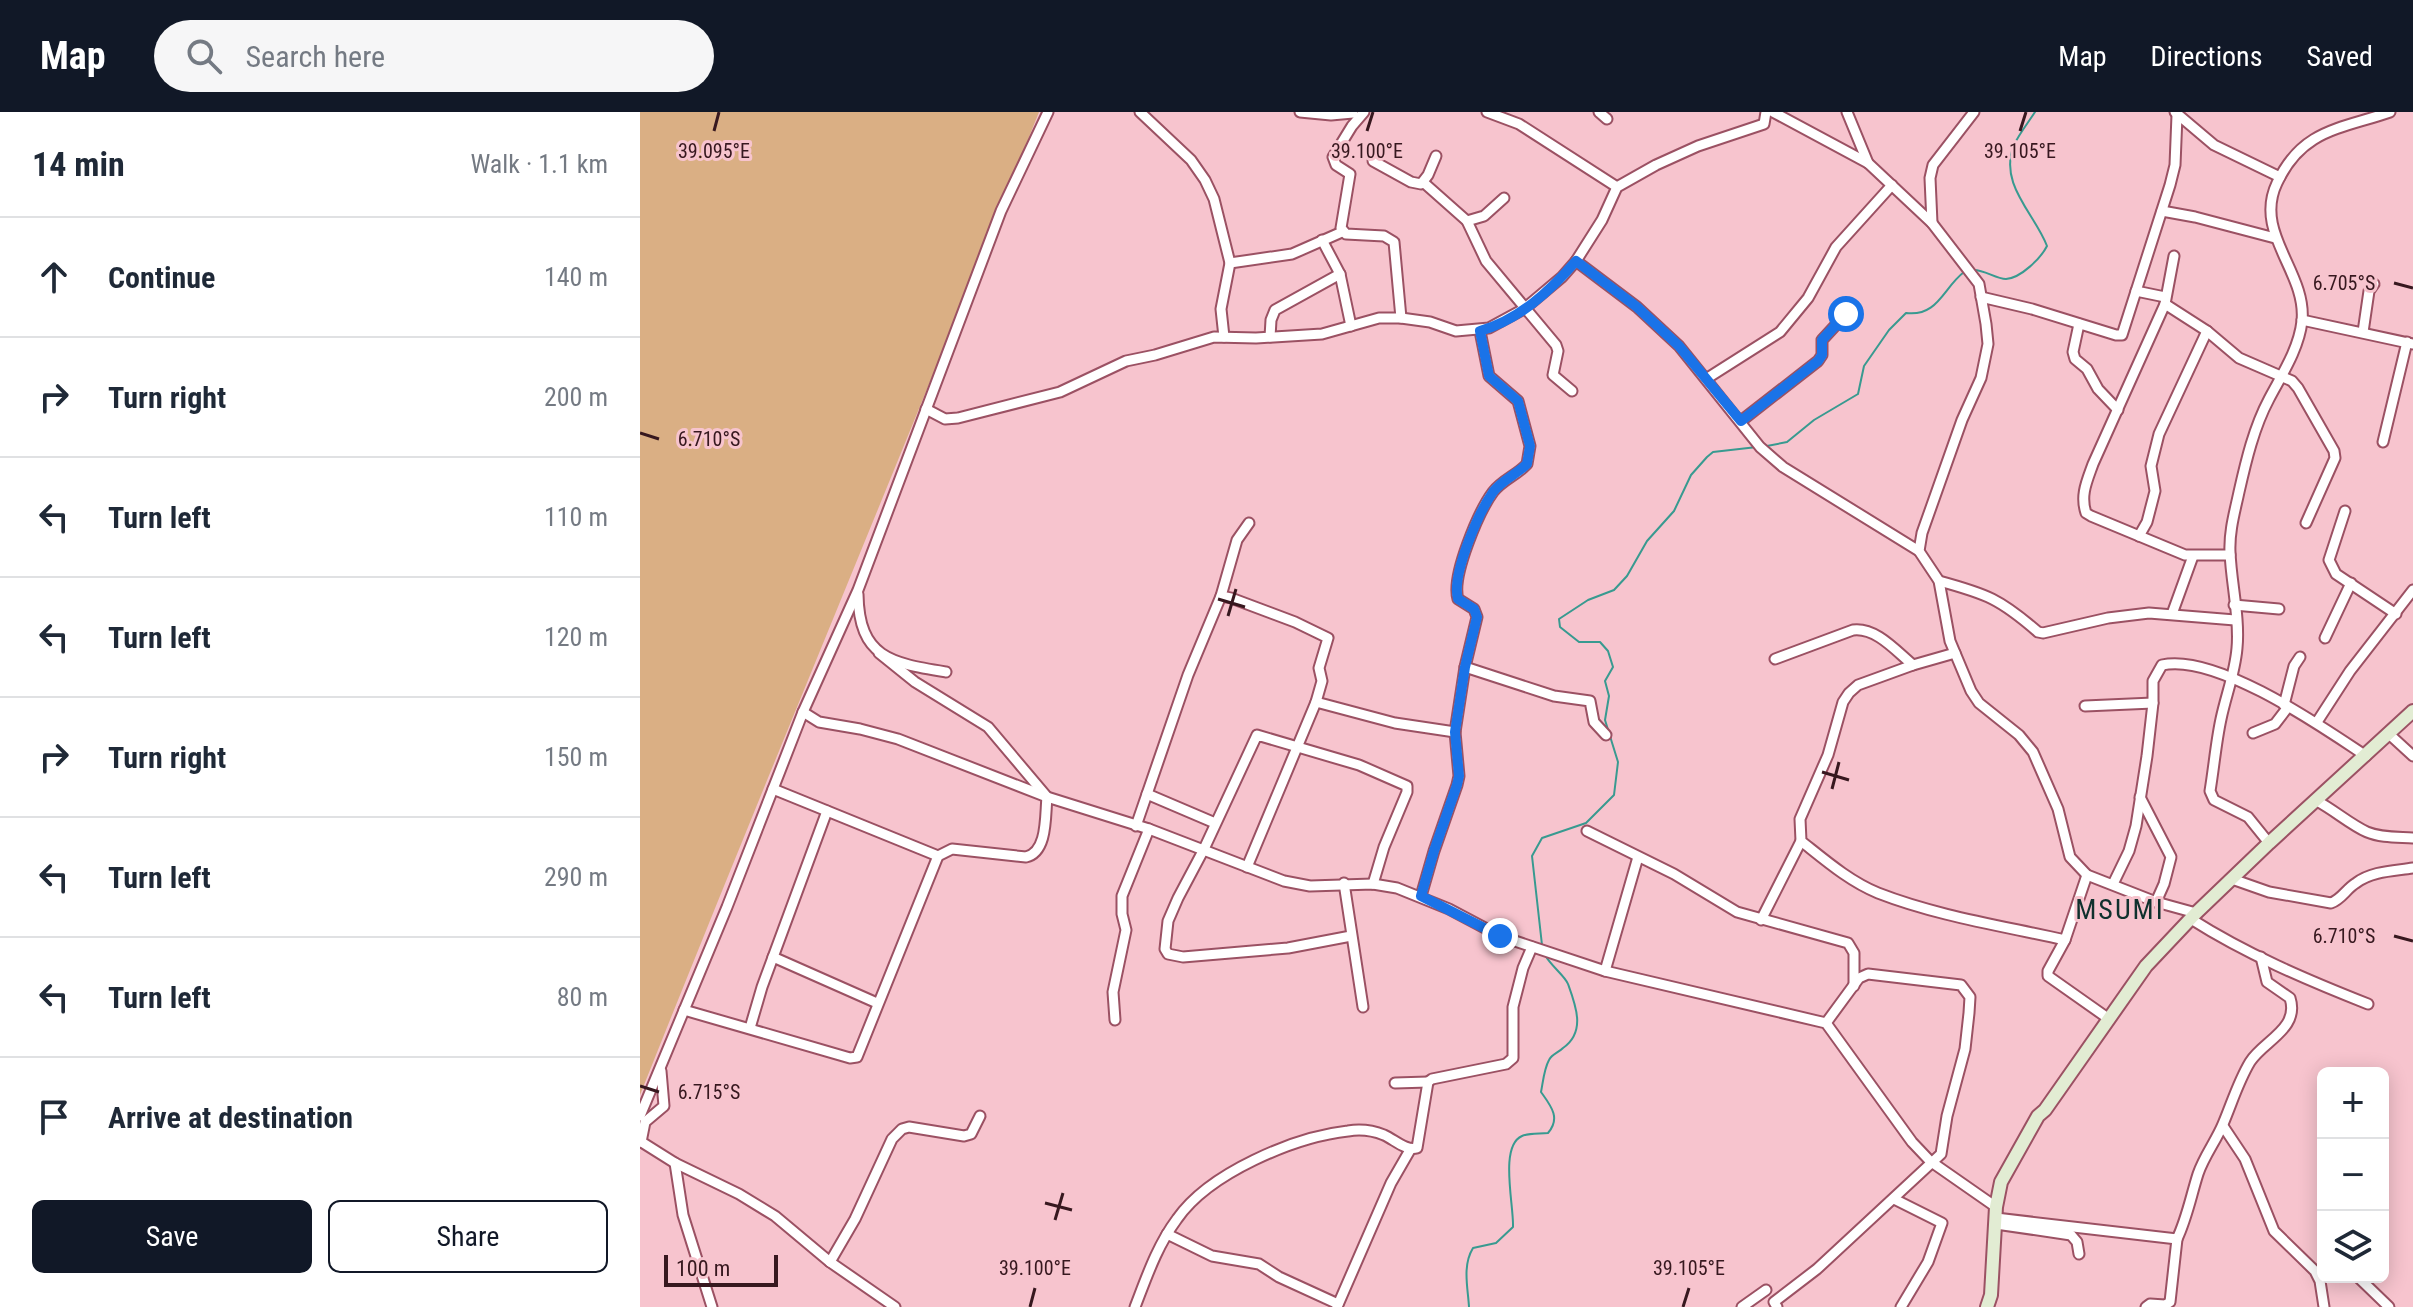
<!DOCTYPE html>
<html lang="en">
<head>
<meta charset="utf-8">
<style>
  :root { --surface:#fff; --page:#f6f6f7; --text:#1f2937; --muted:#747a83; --line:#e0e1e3; --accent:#111827 }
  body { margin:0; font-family:"Roboto Condensed",sans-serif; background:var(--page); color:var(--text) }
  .controls { position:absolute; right:24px; bottom:24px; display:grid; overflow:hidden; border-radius:12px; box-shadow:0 4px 20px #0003 }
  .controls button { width:72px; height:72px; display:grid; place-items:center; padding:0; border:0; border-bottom:2px solid var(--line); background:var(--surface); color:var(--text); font:40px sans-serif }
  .scale { position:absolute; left:24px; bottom:20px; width:114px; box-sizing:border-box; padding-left:8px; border:4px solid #37181f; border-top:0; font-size:22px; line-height:28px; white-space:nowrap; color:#37181f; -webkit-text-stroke:6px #f7c4ce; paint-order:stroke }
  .stop { position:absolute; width:24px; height:24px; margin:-18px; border:6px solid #1a73e8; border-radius:50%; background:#fff }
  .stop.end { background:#1a73e8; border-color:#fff; box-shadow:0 2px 8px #0008 }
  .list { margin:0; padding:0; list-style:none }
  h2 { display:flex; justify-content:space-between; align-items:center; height:104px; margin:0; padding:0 32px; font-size:34px }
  h2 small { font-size:26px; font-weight:400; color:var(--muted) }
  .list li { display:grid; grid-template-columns:52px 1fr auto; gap:24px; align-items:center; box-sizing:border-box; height:120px; padding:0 32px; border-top:2px solid var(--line) }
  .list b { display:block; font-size:30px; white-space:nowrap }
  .list em { font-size:26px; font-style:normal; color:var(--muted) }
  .actions { display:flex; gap:16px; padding:24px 32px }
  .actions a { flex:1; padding:18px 0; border:2px solid var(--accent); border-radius:12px; text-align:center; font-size:28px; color:var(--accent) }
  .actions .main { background:var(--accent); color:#fff }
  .icon { flex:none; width:44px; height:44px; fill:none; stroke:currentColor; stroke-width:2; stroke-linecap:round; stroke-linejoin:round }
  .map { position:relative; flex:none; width:1773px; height:1195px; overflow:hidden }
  header { display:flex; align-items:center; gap:48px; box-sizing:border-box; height:112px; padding:0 40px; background:var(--accent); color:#fff }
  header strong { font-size:38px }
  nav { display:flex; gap:44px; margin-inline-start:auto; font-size:28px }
  .search { width:560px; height:72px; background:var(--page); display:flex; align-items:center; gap:20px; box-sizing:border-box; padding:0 28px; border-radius:44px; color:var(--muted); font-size:30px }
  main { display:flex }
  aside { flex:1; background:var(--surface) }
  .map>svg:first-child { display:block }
  .green { fill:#daaf84 }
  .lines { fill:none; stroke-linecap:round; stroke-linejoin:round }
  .stream { stroke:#389a90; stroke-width:2 }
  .street-casing { stroke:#9b5163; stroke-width:13 }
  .secondary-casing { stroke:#9b5163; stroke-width:16 }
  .street { stroke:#fff; stroke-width:9 }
  .secondary { stroke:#e2ecd3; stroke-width:12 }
  .route { stroke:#1a73e8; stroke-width:10 }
  .ticks { fill:none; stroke:#37181f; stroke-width:3 }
  .labels { text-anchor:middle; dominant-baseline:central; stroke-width:6; stroke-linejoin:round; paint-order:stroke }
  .quarter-label { font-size:28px; letter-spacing:2px; fill:#0f312d; stroke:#f7c4ce }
  .ticks-label { font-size:20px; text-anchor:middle; fill:#37181f; stroke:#f7c4ce; stroke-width:6; stroke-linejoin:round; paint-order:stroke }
</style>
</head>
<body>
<header>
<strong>Map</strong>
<div class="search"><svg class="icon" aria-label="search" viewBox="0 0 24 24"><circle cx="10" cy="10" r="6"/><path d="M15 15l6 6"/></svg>Search here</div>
<nav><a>Map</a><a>Directions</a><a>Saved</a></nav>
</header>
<main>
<aside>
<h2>14 min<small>Walk · 1.1 km</small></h2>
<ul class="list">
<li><svg class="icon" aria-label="ahead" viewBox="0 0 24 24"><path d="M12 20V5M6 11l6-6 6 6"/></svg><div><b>Continue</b></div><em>140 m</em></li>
<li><svg class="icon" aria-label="right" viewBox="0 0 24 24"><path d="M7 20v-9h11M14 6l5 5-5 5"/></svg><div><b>Turn right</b></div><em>200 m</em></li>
<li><svg class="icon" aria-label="left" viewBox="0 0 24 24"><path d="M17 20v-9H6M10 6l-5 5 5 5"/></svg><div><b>Turn left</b></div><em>110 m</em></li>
<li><svg class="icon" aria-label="left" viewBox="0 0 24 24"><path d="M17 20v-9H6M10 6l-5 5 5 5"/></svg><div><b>Turn left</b></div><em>120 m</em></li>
<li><svg class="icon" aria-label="right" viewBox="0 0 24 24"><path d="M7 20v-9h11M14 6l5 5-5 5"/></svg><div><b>Turn right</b></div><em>150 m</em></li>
<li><svg class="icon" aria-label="left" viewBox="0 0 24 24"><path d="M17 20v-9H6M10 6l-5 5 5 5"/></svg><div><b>Turn left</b></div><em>290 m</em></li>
<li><svg class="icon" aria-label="left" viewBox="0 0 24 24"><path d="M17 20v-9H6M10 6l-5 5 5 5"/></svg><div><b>Turn left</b></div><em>80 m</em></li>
<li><svg class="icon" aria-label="arrive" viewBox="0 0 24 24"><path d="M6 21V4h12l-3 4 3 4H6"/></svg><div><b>Arrive at destination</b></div></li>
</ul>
<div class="actions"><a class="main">Save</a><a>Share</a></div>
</aside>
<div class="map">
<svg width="1773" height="1195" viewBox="0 0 1773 1195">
  <rect width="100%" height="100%" fill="#f7c4ce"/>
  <path class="green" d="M0,0H399C268,328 131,654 0,983Z"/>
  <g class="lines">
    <g class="stream">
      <path d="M1334,158C1345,158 1356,167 1366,167C1381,166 1401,146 1407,134C1395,102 1358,72 1374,33C1379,22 1388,11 1395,0"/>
      <path d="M1127,334L1147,330L1174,308L1218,282L1224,254L1249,218L1266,201C1298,205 1303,176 1324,160"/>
      <polyline points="902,833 892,744 902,726 946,711 974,683 978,650 965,608 969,584 965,569 973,555 968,539 960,530 939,530 920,515 919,507 948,488 974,478 987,464 1007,429 1034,399 1051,363 1067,345 1073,340 1117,335"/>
      <path d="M829,1195C828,1176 822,1154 833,1136L856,1131L873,1115C874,1093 859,1034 882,1024C889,1021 900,1022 908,1021C921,1006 911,994 901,980C903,970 904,957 909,948C912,942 918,941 923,936C946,920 936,894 928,872C925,864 911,854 905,843"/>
    </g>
    <defs>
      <g id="street">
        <polyline points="500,0 551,48 565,68 574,87 590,151 581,197 584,225"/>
        <polyline points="660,0 691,3 713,1"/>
        <polyline points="724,0 712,14 693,45 696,53 710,62 701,116 706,122 744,124 754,130 761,206"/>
        <polyline points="847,0 879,12 977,75"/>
        <polyline points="959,0 967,7"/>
        <polyline points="1133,0 1228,51"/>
        <polyline points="1207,0 1228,51 1292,111 1339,172 1346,212 1348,232 1341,266 1322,308 1282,421 1279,439 1299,469 1310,529 1331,579 1339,591 1379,623 1393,640 1418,697 1430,745 1447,763 1516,790 1556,801"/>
        <polyline points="1535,0 1574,33 1640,65"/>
        <polyline points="733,49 771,70 781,72 788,63 796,44"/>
        <polyline points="783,70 827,109 846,149 916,233 918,239 913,263 932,279"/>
        <polyline points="1522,99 1555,105 1635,126"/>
        <polyline points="827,109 844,104 864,86"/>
        <polyline points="1292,111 1290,66 1293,53 1334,0"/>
        <polyline points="682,128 700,162 711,214"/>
        <polyline points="1534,144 1525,192 1567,219 1599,246 1652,269 1658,276 1694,339 1695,346 1666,411"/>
        <polyline points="936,149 997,195 1039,234 1120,335 1143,355 1279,439"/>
        <polyline points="590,151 652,142 702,120"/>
        <polyline points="1496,179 1525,185"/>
        <polyline points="1341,185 1392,197 1476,223 1482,223 1530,73 1535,53 1537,3"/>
        <path d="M1525,192L1453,352C1447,369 1440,383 1446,401L1451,404L1545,443H1590"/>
        <polyline points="1662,208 1773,232"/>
        <polyline points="1439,212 1433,240 1435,247 1447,257 1458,277 1478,298"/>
        <polyline points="1723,220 1729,179 1734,172"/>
        <polyline points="630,225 631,208 635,198 700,162"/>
        <polyline points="1066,267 1140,220 1168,186 1196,135 1252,73"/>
        <polyline points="286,297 305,307 318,306 420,280 486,249 515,243 574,225 616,226 682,222 739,206 761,206 790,210 816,219 849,216 884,197 922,165 936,149 962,108 977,75 1016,53 1058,34 1124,12 1126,0"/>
        <polyline points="1101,309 1178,249 1182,243 1182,228 1206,202"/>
        <polyline points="1743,330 1767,230"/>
        <polyline points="1705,399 1689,448 1696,462 1756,502"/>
        <polyline points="1499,424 1507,410 1515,379 1511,354 1519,322 1567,219"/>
        <path d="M1299,469C1347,482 1360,487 1398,520L1403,521L1468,506L1509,501L1595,508"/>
        <path d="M218,482C219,546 251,551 306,560"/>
        <polyline points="581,484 597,428 609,411"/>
        <polyline points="1594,493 1639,497"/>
        <polyline points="1532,502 1553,444"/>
        <polyline points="1685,526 1711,471"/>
        <path d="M1315,541L1273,553L1218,573L1209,581L1203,590L1188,643L1160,707L1161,729C1185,748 1209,769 1238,781C1297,804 1363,814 1425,828"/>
        <path d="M1135,547L1213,518C1236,515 1256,539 1273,553"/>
        <polyline points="825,555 914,584 950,589 954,610 966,623"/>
        <polyline points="676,590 755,611 815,620"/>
        <polyline points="1644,593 1654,554 1660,545"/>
        <polyline points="1445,594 1513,591"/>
        <polyline points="163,600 179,610 220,617 258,627 407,685 509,717 644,769 670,774 733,772 757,776 809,797 860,824 965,859 1186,911 1272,1030 1290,1049 1356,1095"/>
        <polyline points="1677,610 1710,559 1773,478"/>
        <polyline points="1613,621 1635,612 1648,595"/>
        <polyline points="1749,622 1773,644"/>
        <polyline points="133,677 298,744"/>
        <polyline points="507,682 575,711"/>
        <polyline points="1500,685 1531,745 1524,772 1516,790"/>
        <path d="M1677,689C1694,698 1711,713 1727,720C1741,726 1758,725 1773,726"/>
        <polyline points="496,714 548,563 581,484 591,486 655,510 688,526 679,556 682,569 676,590 607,755"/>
        <polyline points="947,719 1034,762 1097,800 1208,831 1214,841 1214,874"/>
        <path d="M1629,731L1608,705L1574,688L1570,679C1574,655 1576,630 1581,607C1586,583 1595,561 1597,536C1600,505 1591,470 1590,440C1589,419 1595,399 1599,380C1606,349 1614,315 1629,287C1641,264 1659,237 1662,209C1667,160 1613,121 1637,71C1662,17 1701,17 1750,0"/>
        <polyline points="1447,763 1425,828 1408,859 1408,864 1469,907"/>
        <path d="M1592,767L1629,780L1691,791C1702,787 1706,777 1716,771C1732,759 1754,759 1773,756"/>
        <polyline points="704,771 723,895"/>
        <path d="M1473,772L1489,739L1496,714L1507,644L1513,591V569L1522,553C1576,541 1681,614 1726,644"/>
        <path d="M781,784L794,739L817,673L819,664L815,620L825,555L837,505L834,497L818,487C811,464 839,399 853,380C862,368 877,363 887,352L890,334L878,289L849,264L840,219"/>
        <path d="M1551,807C1606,842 1667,868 1728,892"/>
        <polyline points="1121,808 1161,729"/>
        <polyline points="711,824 648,836 543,845 528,842 525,837 528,809 538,786 564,737 617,623 719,653 767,674 767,680 744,735 733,772"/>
        <polyline points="133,845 237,891"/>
        <polyline points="965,859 998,745"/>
        <path d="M44,898L210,946L217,945L298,744L312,737L386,745C408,740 405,703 407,685L348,615L275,570L239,541"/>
        <polyline points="475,908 473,880 486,818 482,802 482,784 509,717"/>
        <polyline points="110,916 122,875 187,699"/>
        <polyline points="755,971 788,970"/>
        <polyline points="0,1004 87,795 163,600 218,478 361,99 408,0"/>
        <polyline points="1583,1014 1605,1047 1634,1119 1675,1159 1680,1169 1684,1195"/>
        <polyline points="0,1029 35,1051 99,1082 135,1104 190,1150 255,1195"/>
        <polyline points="1,1030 5,1010 24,994 21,959"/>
        <polyline points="35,1051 43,1103 72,1195"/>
        <polyline points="1254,1087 1302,1111 1288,1150 1261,1195"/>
        <path d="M1356,1106L1537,1127C1547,1106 1551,1084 1558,1062C1564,1044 1576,1029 1583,1012C1592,991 1598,970 1610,950C1623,929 1660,917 1650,886L1627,870L1621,845"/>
        <polyline points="1356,1112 1431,1123 1437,1130 1439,1142"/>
        <polyline points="527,1122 572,1144 619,1152 639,1165 698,1192"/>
        <polyline points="190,1150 215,1107 252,1027 262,1017 269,1015 324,1024 331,1022 340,1004"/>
        <polyline points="1718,1165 1749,1195"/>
        <path d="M495,1195C507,1164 517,1134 537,1107C569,1061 654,1025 708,1019C720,1017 734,1019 744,1023C755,1028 766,1039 777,1036L788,970L792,967L866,952L873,946V895L883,856L892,835"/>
        <polyline points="697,1195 751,1071 770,1038"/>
        <polyline points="1102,1195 1126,1178"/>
        <polyline points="1137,1195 1134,1190 1177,1157 1301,1042 1307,1004 1325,937 1329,901 1330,885 1321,873 1228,862 1219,866 1186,911"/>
        <polyline points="1506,1195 1510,1192 1525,1193 1530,1190 1537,1127"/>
      </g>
      <polyline id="secondary" points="1347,1195 1351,1183 1356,1095 1361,1070 1398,1004 1405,998 1506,854 1556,801 1629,731 1773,599"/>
    </defs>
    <use href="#street" class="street-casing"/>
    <use href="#secondary" class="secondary-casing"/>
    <use href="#street" class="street"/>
    <use href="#secondary" class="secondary"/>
  </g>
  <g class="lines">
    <path class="route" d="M860,824L781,784L794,739L817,673L819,664L815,620L825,555L837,505L834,497L818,487C811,463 839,400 853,380C862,368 877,362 887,352L890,334L878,289L849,264L840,219C879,208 910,179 936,149L997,195L1039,234L1101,309L1178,249L1182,243V228L1206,202"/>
  </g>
  <path class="ticks" d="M74,19L79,0M727,19L733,0M1380,19L1386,0M1754,171L1773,176M0,321L19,327M578,487L605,495M588,504L596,477M1182,660L1209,668M1192,677L1199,650M1754,824L1773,829M0,974L19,980M405,1091L432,1098M415,1108L423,1081M390,1195L395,1176M1043,1195L1049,1176"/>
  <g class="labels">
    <g class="quarter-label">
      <text x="1480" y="797">MSUMI</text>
    </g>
  </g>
  <g class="ticks-label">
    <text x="74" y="46">39.095°E</text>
    <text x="727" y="46">39.100°E</text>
    <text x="1380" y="46">39.105°E</text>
    <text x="1704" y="178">6.705°S</text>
    <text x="69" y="334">6.710°S</text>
    <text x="1704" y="831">6.710°S</text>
    <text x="69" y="987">6.715°S</text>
    <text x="395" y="1163">39.100°E</text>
    <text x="1049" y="1163">39.105°E</text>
  </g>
</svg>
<div class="controls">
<button>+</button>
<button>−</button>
<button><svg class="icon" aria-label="layers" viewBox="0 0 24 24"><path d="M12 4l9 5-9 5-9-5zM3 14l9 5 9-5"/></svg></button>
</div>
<div class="scale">100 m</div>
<div class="stop" style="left:1206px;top:202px"></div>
<div class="stop end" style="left:860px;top:824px"></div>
</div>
</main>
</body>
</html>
